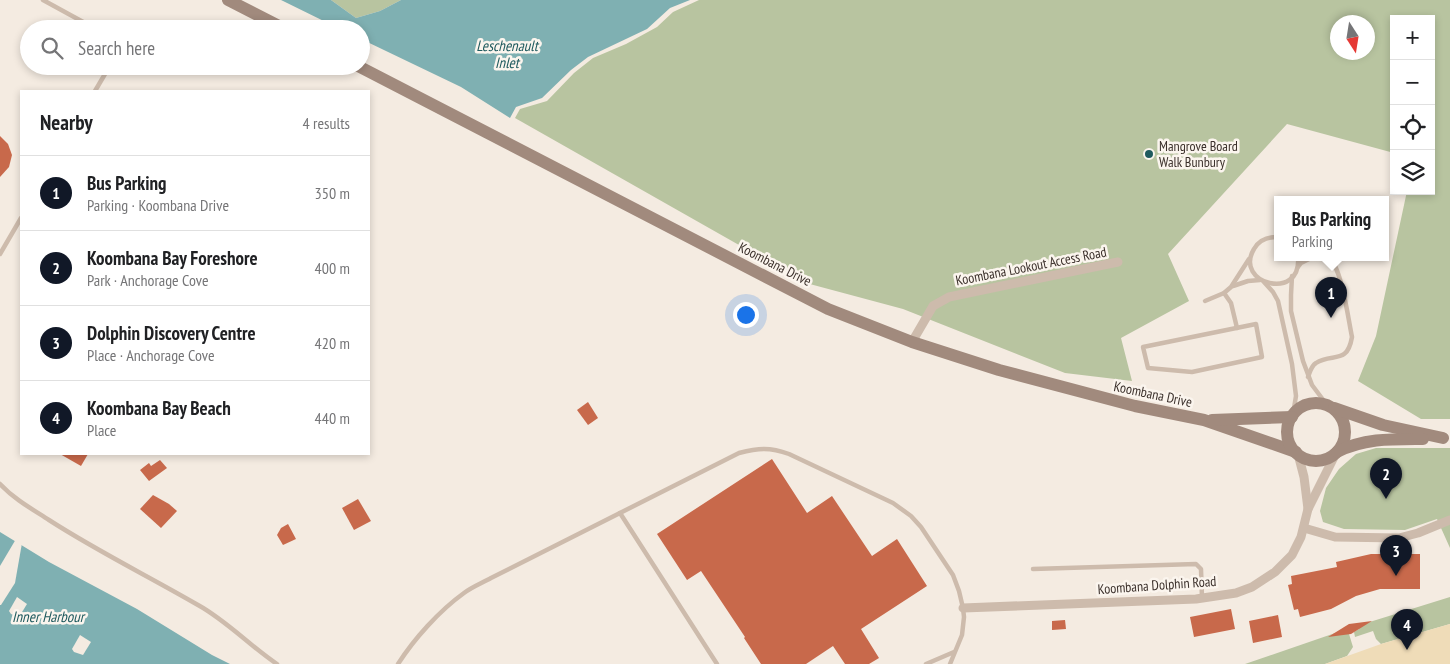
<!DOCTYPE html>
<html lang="en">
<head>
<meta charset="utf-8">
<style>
  :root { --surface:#fff; --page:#f6f6f6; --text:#202124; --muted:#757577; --line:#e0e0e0; --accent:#111827 }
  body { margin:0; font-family:"PT Sans Narrow",sans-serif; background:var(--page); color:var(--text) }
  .controls { position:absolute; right:15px; top:15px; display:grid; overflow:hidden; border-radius:0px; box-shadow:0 2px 8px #0003 }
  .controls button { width:45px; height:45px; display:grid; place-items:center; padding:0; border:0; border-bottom:1px solid var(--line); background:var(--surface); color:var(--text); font:25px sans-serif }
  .compass { position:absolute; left:1330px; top:15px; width:45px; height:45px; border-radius:50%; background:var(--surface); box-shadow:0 2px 8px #0003; rotate:168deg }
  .you { position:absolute; left:745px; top:314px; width:18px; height:18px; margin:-12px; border:4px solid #fff; border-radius:50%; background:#1a73e8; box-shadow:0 0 0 8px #1a73e833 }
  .badge { display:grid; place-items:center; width:32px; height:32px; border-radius:50%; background:var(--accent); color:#fff; font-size:16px; font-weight:700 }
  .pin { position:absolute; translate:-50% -41px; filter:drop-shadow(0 1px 2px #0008) }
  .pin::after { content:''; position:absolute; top:26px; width:18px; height:15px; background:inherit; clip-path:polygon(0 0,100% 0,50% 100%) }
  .popup { position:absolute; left:1274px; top:196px; width:115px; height:65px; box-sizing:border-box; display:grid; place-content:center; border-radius:0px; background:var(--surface); filter:drop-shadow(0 1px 4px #0005); font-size:16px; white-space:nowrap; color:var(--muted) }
  .popup b { font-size:19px; color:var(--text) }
  .popup::after { content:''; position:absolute; left:50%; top:100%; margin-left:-10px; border:10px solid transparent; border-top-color:var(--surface) }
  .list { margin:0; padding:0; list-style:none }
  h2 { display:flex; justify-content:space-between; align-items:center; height:65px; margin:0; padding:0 20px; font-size:21px }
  h2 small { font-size:16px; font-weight:400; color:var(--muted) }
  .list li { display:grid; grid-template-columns:32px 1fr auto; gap:15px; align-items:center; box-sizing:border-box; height:75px; padding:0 20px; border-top:1px solid var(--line) }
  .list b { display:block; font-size:19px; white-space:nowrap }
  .list p { margin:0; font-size:16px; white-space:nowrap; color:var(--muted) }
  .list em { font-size:16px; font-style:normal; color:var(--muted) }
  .icon { flex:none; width:28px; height:28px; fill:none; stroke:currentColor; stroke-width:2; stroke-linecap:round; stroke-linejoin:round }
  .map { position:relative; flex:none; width:1450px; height:664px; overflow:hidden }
  .search { position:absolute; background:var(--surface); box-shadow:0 2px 8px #0003; left:20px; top:20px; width:350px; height:55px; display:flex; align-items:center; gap:12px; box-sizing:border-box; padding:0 18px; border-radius:28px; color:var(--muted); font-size:19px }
  .panel { position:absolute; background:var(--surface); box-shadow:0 2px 8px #0003; left:20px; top:90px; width:350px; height:365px; border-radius:0px }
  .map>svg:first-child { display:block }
  .green { fill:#b8c4a0; fill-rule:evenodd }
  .sand { fill:#efdcb8 }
  .water { fill:#7fb0b2 }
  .pier { fill:#f4ebe1 }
  .building { fill:#c8694b }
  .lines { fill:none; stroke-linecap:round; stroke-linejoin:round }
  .service { stroke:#cdbbac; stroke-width:4.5 }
  .minor { stroke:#cdbbac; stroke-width:9 }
  .secondary { stroke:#a18a7d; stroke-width:12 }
  .poi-dot { fill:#1f5a5e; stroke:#fbf5ee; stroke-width:2 }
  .labels { text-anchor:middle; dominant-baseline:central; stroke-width:5; stroke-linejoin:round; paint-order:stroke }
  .poi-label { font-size:14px; fill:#3b302b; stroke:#fbf5ee; text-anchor:start }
  .street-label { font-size:14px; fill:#3b302b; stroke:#fbf5ee }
  .water-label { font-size:15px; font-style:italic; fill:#1f5a5e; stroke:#fbf5ee }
</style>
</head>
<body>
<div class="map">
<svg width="1450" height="664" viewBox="0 0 1450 664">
  <rect width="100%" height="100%" fill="#f4ebe1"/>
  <g class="green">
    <polygon points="331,0 401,0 380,11 356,18"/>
    <path d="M699,0H1450V419H1421L1358,381L1376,336L1407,191H1431V19H1394V153L1287,124L1168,254L1189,301L1121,338L1132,381L1065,373L903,309L806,283L515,118L520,109L547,101L574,73L593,58L626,44L657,27L673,12ZM1338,22H1368V52H1338Z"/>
    <polygon points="1376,448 1450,448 1450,548 1437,519 1405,530 1344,529 1323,522 1320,511 1326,488 1339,469 1356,454"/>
    <polygon points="1450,597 1450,624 1381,644 1376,639 1373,631 1355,637 1354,632 1359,629 1360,625"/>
    <polygon points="1341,631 1349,634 1353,647 1347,656 1325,664 1245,664"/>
  </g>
  <polygon class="sand" points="1450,624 1450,664 1325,664 1381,644"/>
  <g class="water">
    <polygon points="281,0 331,0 356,18 380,11 401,0 690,0 670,8 647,29 588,57 571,70 542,98 516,107 510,118 461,87 361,39 361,29 340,29"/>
    <polygon points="0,532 49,562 137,609 212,655 230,664 0,664"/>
  </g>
  <g class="pier">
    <polygon points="16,539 22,543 15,583 1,605 0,605 0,566"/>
    <polygon points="17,597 27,604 19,617 11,614 9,611"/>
    <polygon points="80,635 91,642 83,655 74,652 72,649"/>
  </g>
  <g class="building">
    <polygon points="0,136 8,144 12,155 9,167 0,177"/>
    <polygon points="588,402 598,418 588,425 577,410"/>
    <polygon points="60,454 88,454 81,466"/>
    <polygon points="772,459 807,513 832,496 872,556 897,539 927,586 861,629 879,658 869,664 845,664 833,646 806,664 761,664 744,638 745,637 701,571 687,580 657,534"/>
    <polygon points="160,460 167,468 149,481 140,470 149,463 151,466"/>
    <polygon points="153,495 169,504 177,511 161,528 140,509"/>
    <polygon points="358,499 371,521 354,530 342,508"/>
    <polygon points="288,524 296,539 283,545 277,535 281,528"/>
    <polygon points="1371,554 1420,554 1420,589 1380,589 1356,596 1331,609 1300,617 1298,609 1294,610 1288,585 1292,584 1291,576 1337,567 1336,562"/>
    <polygon points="1231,609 1235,629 1194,637 1190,617"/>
    <polygon points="1278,615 1282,637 1253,643 1249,621"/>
    <polygon points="1065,620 1066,629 1052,630 1052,621"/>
    <polygon points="1372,621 1351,634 1328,637 1349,624"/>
  </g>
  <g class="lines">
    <g class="service">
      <polyline points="43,0 96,29"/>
      <polyline points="95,91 105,74 107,66"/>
      <path d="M1277,237C1268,237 1259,240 1254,249C1233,284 1302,302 1298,257"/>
      <polyline points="0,254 21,218"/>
      <polyline points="1298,267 1301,263 1313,257"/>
      <polyline points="1292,276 1291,295 1291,311 1303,361 1312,385 1327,405"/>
      <polyline points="1264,282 1273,292 1278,301 1292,364 1296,396 1293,414"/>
      <polyline points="1233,286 1248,281 1260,280"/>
      <polyline points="1224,293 1231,303 1237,328"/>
      <polyline points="1205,301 1224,293 1231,287 1249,259"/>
      <polygon points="1256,324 1262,357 1192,372 1148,368 1143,347"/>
      <path d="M1308,377C1310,372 1311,366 1316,363C1332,352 1347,366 1352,337C1348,318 1342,269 1329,257"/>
      <path d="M0,484C14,499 32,509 49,520C97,551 148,576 198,605C227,621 250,646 277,664"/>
      <polyline points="620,513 717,664"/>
      <polyline points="1033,569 1196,564 1201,569 1202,598"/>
      <path d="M398,664C414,639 439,611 464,593C472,587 482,583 491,578L739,453C758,448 770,447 789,454L893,503L911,516L921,527L953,575L959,591L963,608L964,617L962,635L950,664"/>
      <polyline points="926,664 954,652"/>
    </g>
    <g class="minor">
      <polyline points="912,342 933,306 949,297 1118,262"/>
      <polyline points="1298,454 1304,477 1308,509"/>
      <polyline points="1304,528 1335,537 1399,538 1418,533 1450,520"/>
      <polyline points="963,608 1196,599 1236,593 1252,587 1275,572 1292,555 1301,537 1308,509 1336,453"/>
    </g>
    <g class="secondary">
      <polyline points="228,0 285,29"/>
      <polyline points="358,66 828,309 912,342 999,370 1135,406 1204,420 1296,452"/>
      <circle cx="1316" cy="432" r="29"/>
      <polyline points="1334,408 1383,425 1443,438"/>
      <polyline points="1212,420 1292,417"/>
      <path d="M1337,452C1364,438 1393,439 1423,439"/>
    </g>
  </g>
  <circle class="poi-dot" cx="1149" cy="154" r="5"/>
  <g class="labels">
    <g class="poi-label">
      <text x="1159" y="146">Mangrove Board<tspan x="1159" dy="16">Walk Bunbury</tspan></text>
    </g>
    <g class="street-label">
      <text transform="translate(775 264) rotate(27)">Koombana Drive</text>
      <text transform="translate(1031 266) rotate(-11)">Koombana Lookout Access Road</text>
      <text transform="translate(1153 394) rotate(12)">Koombana Drive</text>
      <text transform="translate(1157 585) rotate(-4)">Koombana Dolphin Road</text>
    </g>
    <g class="water-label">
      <text x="507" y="45">Leschenault<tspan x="507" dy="17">Inlet</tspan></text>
      <text x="48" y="616">Inner Harbour</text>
    </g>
  </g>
</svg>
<div class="controls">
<button>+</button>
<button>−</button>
<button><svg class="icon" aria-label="locate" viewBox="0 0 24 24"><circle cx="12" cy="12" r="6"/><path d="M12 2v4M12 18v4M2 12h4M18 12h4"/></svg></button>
<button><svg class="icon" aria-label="layers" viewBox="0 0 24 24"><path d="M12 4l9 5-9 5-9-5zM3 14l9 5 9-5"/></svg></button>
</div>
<svg class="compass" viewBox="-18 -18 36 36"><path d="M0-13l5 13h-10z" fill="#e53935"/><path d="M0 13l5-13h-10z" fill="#757577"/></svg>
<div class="you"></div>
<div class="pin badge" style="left:1331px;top:318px">1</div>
<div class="popup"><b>Bus Parking</b>Parking</div>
<div class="pin badge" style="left:1386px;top:499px">2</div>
<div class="pin badge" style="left:1396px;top:576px">3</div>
<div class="pin badge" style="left:1407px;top:650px">4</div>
<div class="search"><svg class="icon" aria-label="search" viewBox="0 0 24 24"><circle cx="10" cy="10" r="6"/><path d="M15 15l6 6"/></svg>Search here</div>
<section class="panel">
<h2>Nearby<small>4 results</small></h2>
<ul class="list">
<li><span class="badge">1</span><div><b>Bus Parking</b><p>Parking · Koombana Drive</p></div><em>350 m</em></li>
<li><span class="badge">2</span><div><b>Koombana Bay Foreshore</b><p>Park · Anchorage Cove</p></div><em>400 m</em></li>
<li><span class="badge">3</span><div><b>Dolphin Discovery Centre</b><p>Place · Anchorage Cove</p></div><em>420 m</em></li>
<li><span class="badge">4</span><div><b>Koombana Bay Beach</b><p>Place</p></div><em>440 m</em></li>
</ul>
</section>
</div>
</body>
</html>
